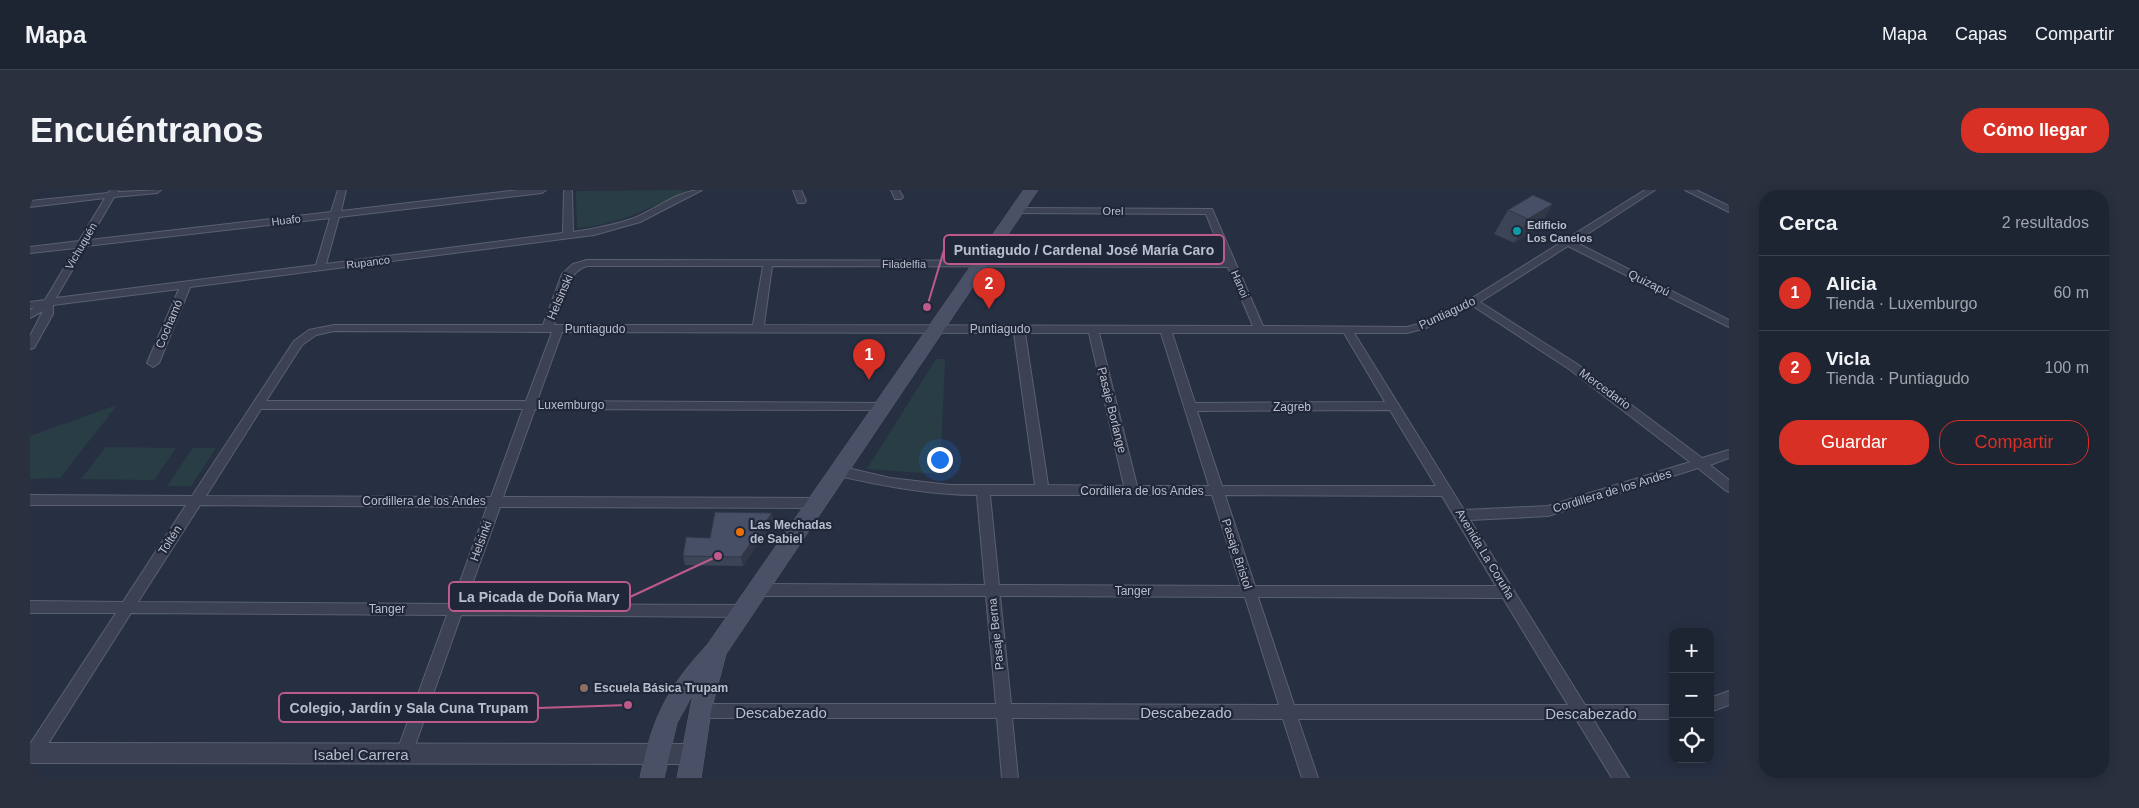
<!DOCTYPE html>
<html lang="es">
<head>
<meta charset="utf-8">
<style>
  :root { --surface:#1d2432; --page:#2a303e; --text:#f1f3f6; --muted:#a0a4ac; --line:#3b414d; --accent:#d93025 }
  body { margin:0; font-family:Arial,sans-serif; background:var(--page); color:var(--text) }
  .controls { position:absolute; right:15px; bottom:15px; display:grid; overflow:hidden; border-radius:10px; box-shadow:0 2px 12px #0003 }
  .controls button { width:45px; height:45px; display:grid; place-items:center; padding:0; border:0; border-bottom:1px solid var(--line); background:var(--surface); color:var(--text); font:25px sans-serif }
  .you { position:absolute; left:909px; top:269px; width:18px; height:18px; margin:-12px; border:4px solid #fff; border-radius:50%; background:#1a73e8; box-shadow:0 0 0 8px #1a73e833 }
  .badge { display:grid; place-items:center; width:32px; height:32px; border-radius:50%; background:var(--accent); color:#fff; font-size:16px; font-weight:700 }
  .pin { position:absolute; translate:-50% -41px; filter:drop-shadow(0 1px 2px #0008) }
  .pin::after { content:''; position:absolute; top:26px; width:18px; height:15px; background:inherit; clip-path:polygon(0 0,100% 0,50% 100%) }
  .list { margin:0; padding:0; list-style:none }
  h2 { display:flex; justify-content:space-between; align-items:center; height:65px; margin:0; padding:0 20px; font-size:21px }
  h2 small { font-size:16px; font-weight:400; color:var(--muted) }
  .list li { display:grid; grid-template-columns:32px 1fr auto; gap:15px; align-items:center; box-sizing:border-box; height:75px; padding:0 20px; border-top:1px solid var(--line) }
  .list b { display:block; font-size:19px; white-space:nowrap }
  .list p { margin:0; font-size:16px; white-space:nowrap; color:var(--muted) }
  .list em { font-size:16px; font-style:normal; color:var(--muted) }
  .actions { display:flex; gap:10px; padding:15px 20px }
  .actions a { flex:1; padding:11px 0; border:1px solid var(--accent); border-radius:20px; text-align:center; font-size:18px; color:var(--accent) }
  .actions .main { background:var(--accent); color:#fff }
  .icon { flex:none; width:28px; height:28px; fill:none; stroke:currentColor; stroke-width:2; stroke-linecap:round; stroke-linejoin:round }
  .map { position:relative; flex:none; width:1699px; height:588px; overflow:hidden; border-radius:20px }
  header { display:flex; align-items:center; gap:30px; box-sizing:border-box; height:70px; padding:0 25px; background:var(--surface); border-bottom:1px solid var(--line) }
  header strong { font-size:24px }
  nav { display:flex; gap:28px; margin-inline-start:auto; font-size:18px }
  .intro { display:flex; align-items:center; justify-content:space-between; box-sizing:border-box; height:120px; padding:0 30px }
  h1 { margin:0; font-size:35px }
  .button { padding:12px 22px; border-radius:20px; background:var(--accent); color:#fff; font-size:18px; font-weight:700 }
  main { display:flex; gap:30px; padding:0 30px }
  aside { flex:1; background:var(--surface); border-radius:20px; box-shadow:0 2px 12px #0003 }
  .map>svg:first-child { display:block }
  .green { fill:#293e44 }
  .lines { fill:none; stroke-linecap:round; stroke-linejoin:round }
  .minor-casing { stroke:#5a6070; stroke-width:2 }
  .tertiary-casing { stroke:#5a6070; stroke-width:2 }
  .secondary-casing { stroke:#5a6070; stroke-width:1 }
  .minor { fill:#3c4253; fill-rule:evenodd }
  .tertiary { fill:#3c4253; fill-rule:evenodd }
  .secondary { fill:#4a5166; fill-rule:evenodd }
  .wall { fill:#3c4457 }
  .shaded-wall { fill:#313747 }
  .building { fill:#464f65; stroke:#313747 }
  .culture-dot { fill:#0f9aa8; stroke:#202738; stroke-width:2 }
  .food-dot { fill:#e8710a; stroke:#202738; stroke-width:2 }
  .education-dot { fill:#8d6e63; stroke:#202738; stroke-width:2 }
  .labels { text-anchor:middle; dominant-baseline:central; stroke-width:4.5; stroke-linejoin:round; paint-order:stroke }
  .far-street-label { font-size:11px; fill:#b9becd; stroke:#202738 }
  .far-poi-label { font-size:11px; font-weight:bold; fill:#b9becd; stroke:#202738; text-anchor:start }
  .street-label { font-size:12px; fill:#b9becd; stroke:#202738 }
  .poi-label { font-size:12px; font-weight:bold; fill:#b9becd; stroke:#202738; text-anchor:start }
  .near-street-label { font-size:15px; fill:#b9becd; stroke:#202738 }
  .leader { fill:none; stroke:#be5a89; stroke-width:2 }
  .callout-dot { fill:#be5a89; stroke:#202738; stroke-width:2 }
  .callout { fill:#202738; stroke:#be5a89; stroke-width:2 }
  .callout-label { font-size:14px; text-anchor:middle; font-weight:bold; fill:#b9becd }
</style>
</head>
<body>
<header>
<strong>Mapa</strong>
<nav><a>Mapa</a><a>Capas</a><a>Compartir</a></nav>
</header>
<div class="intro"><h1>Encuéntranos</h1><a class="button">Cómo llegar</a></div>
<main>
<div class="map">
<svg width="1699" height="588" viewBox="0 0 1699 588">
  <rect width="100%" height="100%" fill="#273043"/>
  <g class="green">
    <path d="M657,0C618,19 591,34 547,38L546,1Z"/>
    <polygon points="906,169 915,169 910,284 837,279"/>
    <polygon points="87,215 30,288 0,289 0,246"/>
    <polygon points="76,257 146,258 124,290 51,289"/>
    <polygon points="163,258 186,258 161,296 137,296"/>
  </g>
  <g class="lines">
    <defs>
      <g id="minor">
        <path d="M80,0H88V2L131,0L127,3L84,7L59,50L301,22L308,0H316L311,21L489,0H516L512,3L309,27L296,74L533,43L534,0H542L543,42C563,39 585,35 604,28C627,19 648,0 672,0L610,32L564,45L160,97L129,173L123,177L117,173L149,99L23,115V124L4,158L0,159V146L13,121L0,128V120L4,118H0V112L15,110L46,58L0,63V57L49,51L75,8L0,17V11L78,3ZM300,28L286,75L26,108L56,56Z"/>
        <polygon points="763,0 771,0 776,11 774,13 768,13"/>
        <polygon points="861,0 869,0 873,7 871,9 865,9"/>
        <path d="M1615,0H1625L1545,52L1699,130V137L1538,56L1450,112L1547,174L1672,268L1699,260V268L1680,275L1699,290V302L1695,300L1668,278L1518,326L1440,330L1555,515H1643V529H1563L1599,588H1582L1546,529H1268L1288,588H1272L1253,529L982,528L988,588H972L967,528H670L665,526L662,521L665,516L670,514H966L956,406H728L723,404L721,400L723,396L728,394L955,395L947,305C900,305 855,296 809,286L805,284L803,281L805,278L809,276L860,288L920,295H1005L984,143L532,142L507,211L858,213L860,216L854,220L505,219L473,307L787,308L792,310L793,313L792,316L787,318L470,317L435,414L714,415L719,417L721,421L719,425L714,427L431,425L382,564L380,569L374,571L368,569L366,564L417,425L101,423L9,568L3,570L0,569V554L86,423H0V411L93,412L156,315H0V305L162,306L264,151L279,140L304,135H513L532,84L543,74L557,70L1195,71L1176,24L984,23V19L987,18L1182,19L1233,136L1377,137L1388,134L1439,110ZM557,76H733L723,135H524C531,115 535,82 557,76ZM742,76L1198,77L1223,136L734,135ZM1443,116L1539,179L1660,272L1518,316L1434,320L1324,143H1377L1396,138ZM304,141L517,142H522L496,211H236L272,155L286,145ZM995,143H1059L1094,296L1018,295ZM1069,143H1131L1179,296H1107ZM1142,143H1314L1355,212L1165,213ZM231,219H493L461,307L176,306ZM1360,220L1406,296H1192L1167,221ZM960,305H1182L1211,396L969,395ZM1195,305L1412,306L1466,396H1225ZM170,315L457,317L422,414L108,412ZM970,406L1215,407L1249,515L981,514ZM1228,407L1473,408L1538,515H1264Z"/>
        <polygon points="1655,0 1666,0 1699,16 1699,22"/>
        <polygon points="1699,501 1699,515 1680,522 1680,508"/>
      </g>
      <polygon id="tertiary" points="0,553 663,554 670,557 673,564 670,571 663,574 0,573"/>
      <path id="secondary" d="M994,0H1008L696,464L681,521L671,588H647L663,504L647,533L634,588H610C622,529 636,499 677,455Z"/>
    </defs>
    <use href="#minor" class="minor-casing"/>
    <use href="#tertiary" class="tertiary-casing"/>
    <use href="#secondary" class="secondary-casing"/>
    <use href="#minor" class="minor"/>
    <use href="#tertiary" class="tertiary"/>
    <use href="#secondary" class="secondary"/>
  </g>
  <g class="wall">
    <polygon points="1503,5 1509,38 1484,53 1464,44 1478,20"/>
    <polygon points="742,323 743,332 713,376 655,375 653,366 680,348"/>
  </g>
  <g class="shaded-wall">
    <polygon points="1523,14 1509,38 1484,53 1498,29"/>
    <polygon points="742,323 743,332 713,376 711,367"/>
  </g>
  <g class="building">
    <polygon points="1503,5 1523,14 1498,29 1478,20"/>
    <polygon points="685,322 742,323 711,367 653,366 656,347 680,348"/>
  </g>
  <circle class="culture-dot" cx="1487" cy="41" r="5"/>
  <circle class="food-dot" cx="710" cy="342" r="5"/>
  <circle class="education-dot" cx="554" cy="498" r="5"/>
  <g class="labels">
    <g class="far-street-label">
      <text x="1083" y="21">Orel</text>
      <text transform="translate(256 30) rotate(-7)">Huafo</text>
      <text transform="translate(51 56) rotate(-60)">Vichuquén</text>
      <text transform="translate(338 72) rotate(-7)">Rupanco</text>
      <text x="874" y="74">Filadelfia</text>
      <text transform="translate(1210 94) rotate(67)">Hanoi</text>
    </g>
    <g class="far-poi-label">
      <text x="1497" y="35">Edificio<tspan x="1497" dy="13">Los Canelos</tspan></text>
    </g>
    <g class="street-label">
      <text transform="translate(1619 93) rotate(26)">Quizapú</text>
      <text transform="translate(530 107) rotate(-67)">Helsinski</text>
      <text transform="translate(1417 123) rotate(-25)">Puntiagudo</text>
      <text transform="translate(139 134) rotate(-67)">Cochamó</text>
      <text x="565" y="139">Puntiagudo</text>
      <text x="970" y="139">Puntiagudo</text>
      <text transform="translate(1575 199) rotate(36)">Mercedario</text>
      <text x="541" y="215">Luxemburgo</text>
      <text x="1262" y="217">Zagreb</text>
      <text transform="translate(1082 220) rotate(76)">Pasaje Borlange</text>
      <text x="1112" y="301">Cordillera de los Andes</text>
      <text transform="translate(1582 301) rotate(-17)">Cordillera de los Andes</text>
      <text x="394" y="311">Cordillera de los Andes</text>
      <text transform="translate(140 350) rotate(-57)">Toltén</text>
      <text transform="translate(451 351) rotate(-70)">Helsinki</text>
      <text transform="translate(1207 364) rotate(72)">Pasaje Bristol</text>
      <text transform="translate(1455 364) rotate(59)">Avenida La Coruña</text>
      <text x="1103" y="401">Tanger</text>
      <text x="357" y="419">Tanger</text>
      <text transform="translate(966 444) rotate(-96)">Pasaje Berna</text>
    </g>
    <g class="poi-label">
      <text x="720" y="335">Las Mechadas<tspan x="720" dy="14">de Sabiel</tspan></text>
      <text x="564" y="498">Escuela Básica Trupam</text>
    </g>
    <g class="near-street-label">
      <text x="751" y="522">Descabezado</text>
      <text x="1156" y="522">Descabezado</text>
      <text x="1561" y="523">Descabezado</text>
      <text x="331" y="564">Isabel Carrera</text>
    </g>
  </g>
  <path class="leader" d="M897 117L914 60M688 366L600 407M598 515L508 518"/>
  <g class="callout-dot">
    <circle cx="897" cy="117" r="5"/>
    <circle cx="688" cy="366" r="5"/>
    <circle cx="598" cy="515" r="5"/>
  </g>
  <g class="callout">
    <rect x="914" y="45" width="280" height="29" rx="5"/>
    <rect x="419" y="392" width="181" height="29" rx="5"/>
    <rect x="249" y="503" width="259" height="29" rx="5"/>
  </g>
  <g class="callout-label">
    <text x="1054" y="65">Puntiagudo / Cardenal José María Caro</text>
    <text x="509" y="412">La Picada de Doña Mary</text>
    <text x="379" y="523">Colegio, Jardín y Sala Cuna Trupam</text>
  </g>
</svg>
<div class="controls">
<button>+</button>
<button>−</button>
<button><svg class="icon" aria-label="locate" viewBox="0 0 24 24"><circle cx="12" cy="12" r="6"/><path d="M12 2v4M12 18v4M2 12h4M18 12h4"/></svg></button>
</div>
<div class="you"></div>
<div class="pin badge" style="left:839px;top:190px">1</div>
<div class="pin badge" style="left:959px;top:119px">2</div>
</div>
<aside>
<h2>Cerca<small>2 resultados</small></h2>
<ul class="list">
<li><span class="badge">1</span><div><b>Alicia</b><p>Tienda · Luxemburgo</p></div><em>60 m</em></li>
<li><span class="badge">2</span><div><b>Vicla</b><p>Tienda · Puntiagudo</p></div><em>100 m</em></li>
</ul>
<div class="actions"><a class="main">Guardar</a><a>Compartir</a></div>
</aside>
</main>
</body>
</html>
